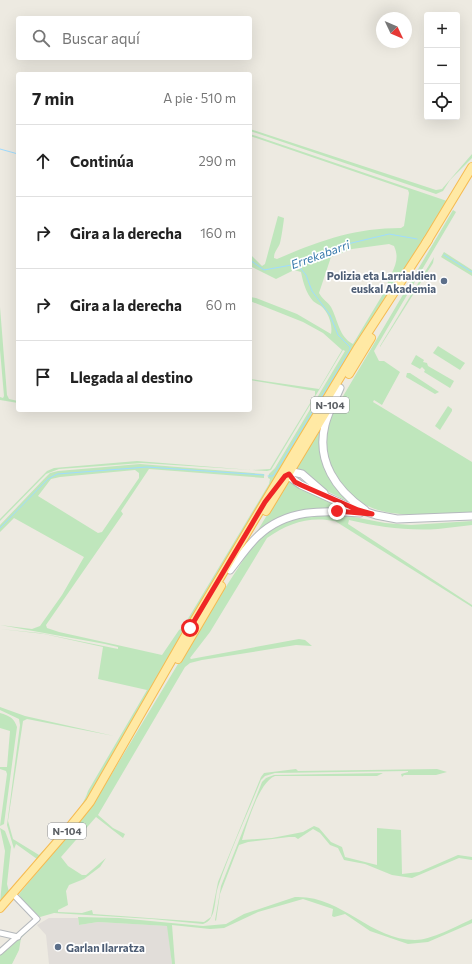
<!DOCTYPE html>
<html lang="es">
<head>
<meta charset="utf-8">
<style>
  :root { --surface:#fff; --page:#f2f2f2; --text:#222; --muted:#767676; --line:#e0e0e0 }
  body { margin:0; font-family:Commissioner,sans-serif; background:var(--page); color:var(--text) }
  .controls { position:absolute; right:12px; top:12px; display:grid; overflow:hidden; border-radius:4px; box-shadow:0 4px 16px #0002 }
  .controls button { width:36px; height:36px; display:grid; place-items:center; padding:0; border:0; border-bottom:1px solid var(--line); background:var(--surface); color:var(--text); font:20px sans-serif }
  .compass { position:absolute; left:376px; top:12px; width:36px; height:36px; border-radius:50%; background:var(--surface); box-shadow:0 4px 16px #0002; rotate:134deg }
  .stop { position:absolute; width:12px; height:12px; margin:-9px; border:3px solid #ef2625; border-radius:50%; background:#fff }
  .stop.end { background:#ef2625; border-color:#fff; box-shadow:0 1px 4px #0008 }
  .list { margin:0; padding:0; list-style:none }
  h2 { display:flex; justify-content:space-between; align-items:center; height:52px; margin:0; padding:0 16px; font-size:17px }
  h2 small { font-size:13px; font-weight:400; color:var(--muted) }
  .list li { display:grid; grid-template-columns:26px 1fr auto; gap:12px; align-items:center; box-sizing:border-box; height:72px; padding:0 16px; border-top:1px solid var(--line) }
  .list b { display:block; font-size:15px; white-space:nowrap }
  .list em { font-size:13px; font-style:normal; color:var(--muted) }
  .icon { flex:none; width:22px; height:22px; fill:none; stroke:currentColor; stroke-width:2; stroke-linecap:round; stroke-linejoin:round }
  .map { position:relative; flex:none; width:472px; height:964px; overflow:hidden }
  .search { position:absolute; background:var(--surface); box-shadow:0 4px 16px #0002; left:16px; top:16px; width:236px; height:44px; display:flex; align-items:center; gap:10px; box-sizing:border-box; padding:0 14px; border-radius:4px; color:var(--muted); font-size:15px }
  .panel { position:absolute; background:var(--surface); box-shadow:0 4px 16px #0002; left:16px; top:72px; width:236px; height:340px; border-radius:4px }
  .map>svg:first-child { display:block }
  .industrial { fill:#e1ddd9 }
  .green { fill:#bfe6bc; fill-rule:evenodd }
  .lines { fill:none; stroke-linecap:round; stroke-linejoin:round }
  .stream { stroke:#9fdcff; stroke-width:1 }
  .street-casing { stroke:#b4b8bc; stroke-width:7 }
  .secondary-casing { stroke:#b5b9be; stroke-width:9 }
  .primary-casing { stroke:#f6bb51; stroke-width:10 }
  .street { stroke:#fff; stroke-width:5 }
  .secondary { stroke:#fff; stroke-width:7 }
  .primary { stroke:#ffe9a4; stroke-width:8 }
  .route { stroke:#ef2625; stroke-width:5 }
  .service-dot { fill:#5c6f8a; stroke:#fff; stroke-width:1.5 }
  .labels { text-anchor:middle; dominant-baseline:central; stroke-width:3.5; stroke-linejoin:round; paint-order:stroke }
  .shield { fill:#fff; stroke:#8c8e92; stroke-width:1 }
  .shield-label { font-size:10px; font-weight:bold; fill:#5a5e63 }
  .service-label { font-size:11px; font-weight:bold; fill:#4e5e75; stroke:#fff; text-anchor:end }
  .water-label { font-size:12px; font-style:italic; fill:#3779ab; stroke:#fff }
</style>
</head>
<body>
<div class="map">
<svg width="472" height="964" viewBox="0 0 472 964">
  <rect width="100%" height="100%" fill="#edeae1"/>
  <polygon class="industrial" points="49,918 78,918 79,925 98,922 168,926 172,964 49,964 46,935 37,925"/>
  <g class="green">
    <polygon points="250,129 436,190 442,189 472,154 472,158 450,180 443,191 436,194 250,131"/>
    <path d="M250,134L447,201L83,807L40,857L37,859L16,844L14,849L7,825L20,725L19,719L0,710V707L25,716L114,736L27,719L23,721L8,821L13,839L39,855C55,839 82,812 88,791L147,690L98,679L103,647L44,634L0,629L40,633L118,649V647L105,644L0,625L32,629L40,626L62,595L84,557L14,518L0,532V525L44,479L50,473L58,471L140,464L264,474V478L149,469L121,511L123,514L46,625L47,628L59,632L162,655L179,630L183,627L269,484L270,479L268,478L269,474L275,468L345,351L343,350L271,470L267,471L142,463L59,469L46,474L0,521V519L47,471L54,468L137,461L252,470L270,469L315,395V391L250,380V379L319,389L342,350L323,333L303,322L250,301V297L256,298L297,314L331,334C333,324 328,312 321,306C318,304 315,303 313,301C306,293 303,282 301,272L294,270L276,279L250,266V254L262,266L265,264L278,216L284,218C284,220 281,241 280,243C278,249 274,251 274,258L277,259C319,241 354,228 401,228L404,226L409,193L408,190L250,136ZM389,244L394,246C402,263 389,273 386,289L353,344C339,337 338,320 331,307C328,302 322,299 319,293L331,257L352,249ZM135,470L139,473V478L102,532L98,533L38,496L51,479L60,477Z"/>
    <path d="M453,210L456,212L374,351L379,361H384L400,372L382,405L374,400L373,402L472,462V513C433,514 379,523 348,493C343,489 340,481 336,475C324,456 323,442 329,420Z"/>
    <polygon points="444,252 472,270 472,276 441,257"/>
    <polygon points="434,257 433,263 380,347 380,346"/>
    <polygon points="0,307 7,395 9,399 18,401 18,403 0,400 0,397 3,398 4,396 0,350"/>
    <polygon points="438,346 465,363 460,370 433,353"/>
    <polygon points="416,355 424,360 423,362 427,363 428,366 454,381 450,388 424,372 425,370 422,367 420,369 411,364"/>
    <polygon points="407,373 410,373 439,392 435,394 406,377"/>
    <polygon points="448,406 452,409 452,411 440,430 435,426"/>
    <path d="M323,423C326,463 321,476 353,504L327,491L295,468Z"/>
    <polygon points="288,480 347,510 317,509 255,535"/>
    <path d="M333,513L385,523L411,525L472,521V525C461,526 449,528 438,529C407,531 379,527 349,520L348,524L472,605V607L335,521C309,516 288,523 267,538L210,632L190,658L191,659L299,639L305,640L312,646L296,645L202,660L190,663L185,667L98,815L113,828L125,834L123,838L96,817L61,857L68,866L82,875H86L106,858L100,867L84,879L69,885L66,891L68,905L58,910V912L82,913L92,910L93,914L204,922L211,917L218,882L261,777L264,773L296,769L298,771L437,769L447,772L436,775H404L402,777L401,774L408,772V771L275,773L265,776L261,780C247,815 230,851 218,887C214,899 217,920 203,924L152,919L54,913L40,917C32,908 23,905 19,894L91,808L207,616L249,551C262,534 281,520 302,515C311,513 323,514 333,513Z"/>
    <path d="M0,713C10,716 14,718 17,727L4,824L0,826L7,774L6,771L0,769V767H7L10,731L0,728Z"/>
    <path d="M383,773L377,776H275C259,782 247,824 242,840L272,838L303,832L314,826L319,828L331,842L342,847L345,857L377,865V828L401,830L402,874L419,872L458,855L472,857V860L459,858L412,878L392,875L365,864L344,860L338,848L330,845L320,833L313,829L298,839L295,837H289L248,842L239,845L220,894L216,921L215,920L221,886L255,800L262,782L266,778L274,775Z"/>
    <polygon points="0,828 5,831 11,847 7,884 9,892 0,902 5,851"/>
    <path d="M295,897C342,895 370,940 415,940C431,940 457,926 472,919V923L428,942L408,944L370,931L345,914L334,917L332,916L333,909L303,899L258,912L224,928L210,929L172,925L175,964H172L167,926L98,922L79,925L78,917L119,918L203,926L226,924L244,914Z"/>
    <polygon points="31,928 21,938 19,950 12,964 0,964 0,955"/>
  </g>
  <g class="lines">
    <g class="stream">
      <polyline points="0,149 18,154"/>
      <polyline points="444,255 472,272"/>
      <polyline points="250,260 264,270 297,264 339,246 389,234 417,239"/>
      <polyline points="268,476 273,476 350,350 350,347 338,335 330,315 312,291 306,275 297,264"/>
      <polyline points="0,528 48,479 57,474 147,467 264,475"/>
    </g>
    <defs>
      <g id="street">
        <polyline points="0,933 18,937"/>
        <polyline points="0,952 37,919 13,894"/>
      </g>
      <g id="secondary">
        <path d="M340,388C335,400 328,412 325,425C316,461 336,490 365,510"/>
        <polyline points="289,468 291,478 301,485 345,505 376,515 397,519 472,516"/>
        <polyline points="286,475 293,472 302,474 324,493"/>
        <path d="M230,570C239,559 247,546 258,536C286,509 323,510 360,513"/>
      </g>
      <g id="primary">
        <polyline points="426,243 472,167"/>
        <polyline points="349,374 371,338"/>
        <polyline points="266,511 330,405"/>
        <polyline points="178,659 221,586"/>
        <polyline points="0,908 65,833 90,802 190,628 293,455 357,349 428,240"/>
      </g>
    </defs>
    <use href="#street" class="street-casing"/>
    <use href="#secondary" class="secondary-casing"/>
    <use href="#primary" class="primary-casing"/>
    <use href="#street" class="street"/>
    <use href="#secondary" class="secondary"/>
    <use href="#primary" class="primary"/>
  </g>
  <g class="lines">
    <polyline class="route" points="190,628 265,502 285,476 289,474 295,482 301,485 358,510 372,514 337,511"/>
  </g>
  <g class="service-dot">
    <circle cx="444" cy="281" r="4"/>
    <circle cx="58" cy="947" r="4"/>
  </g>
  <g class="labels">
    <g class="shield">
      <rect x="311" y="397" width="38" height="16" rx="3"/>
      <rect x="48" y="823" width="38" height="16" rx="3"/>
    </g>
    <g class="shield-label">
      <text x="330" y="405">N-104</text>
      <text x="67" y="831">N-104</text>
    </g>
    <g class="service-label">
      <text x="436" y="275">Polizia eta Larrialdien<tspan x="436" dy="13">euskal Akademia</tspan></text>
      <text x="66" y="947" text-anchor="start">Garlan Ilarratza</text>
    </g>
    <g class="water-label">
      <text transform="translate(320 254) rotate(-20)">Errekabarri</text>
    </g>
  </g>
</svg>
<div class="controls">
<button>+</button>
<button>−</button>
<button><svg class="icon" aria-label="locate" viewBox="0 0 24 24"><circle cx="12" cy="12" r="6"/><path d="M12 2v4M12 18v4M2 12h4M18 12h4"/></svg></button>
</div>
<svg class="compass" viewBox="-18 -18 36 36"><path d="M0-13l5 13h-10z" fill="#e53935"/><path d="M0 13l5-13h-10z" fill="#767676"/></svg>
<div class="stop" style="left:190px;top:628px"></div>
<div class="stop end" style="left:337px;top:511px"></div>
<div class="search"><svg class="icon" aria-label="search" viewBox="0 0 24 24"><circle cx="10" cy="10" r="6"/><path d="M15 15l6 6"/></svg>Buscar aquí</div>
<section class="panel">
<h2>7 min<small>A pie · 510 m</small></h2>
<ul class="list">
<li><svg class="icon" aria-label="ahead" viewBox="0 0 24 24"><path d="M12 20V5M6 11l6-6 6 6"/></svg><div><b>Continúa</b></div><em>290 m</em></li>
<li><svg class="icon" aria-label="right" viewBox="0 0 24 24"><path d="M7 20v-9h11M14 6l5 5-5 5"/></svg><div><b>Gira a la derecha</b></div><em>160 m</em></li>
<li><svg class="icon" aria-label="right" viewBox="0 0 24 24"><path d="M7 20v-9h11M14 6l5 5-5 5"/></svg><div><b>Gira a la derecha</b></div><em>60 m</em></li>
<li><svg class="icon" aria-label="arrive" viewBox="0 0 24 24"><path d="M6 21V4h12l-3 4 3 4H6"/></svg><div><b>Llegada al destino</b></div></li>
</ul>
</section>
</div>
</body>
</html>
